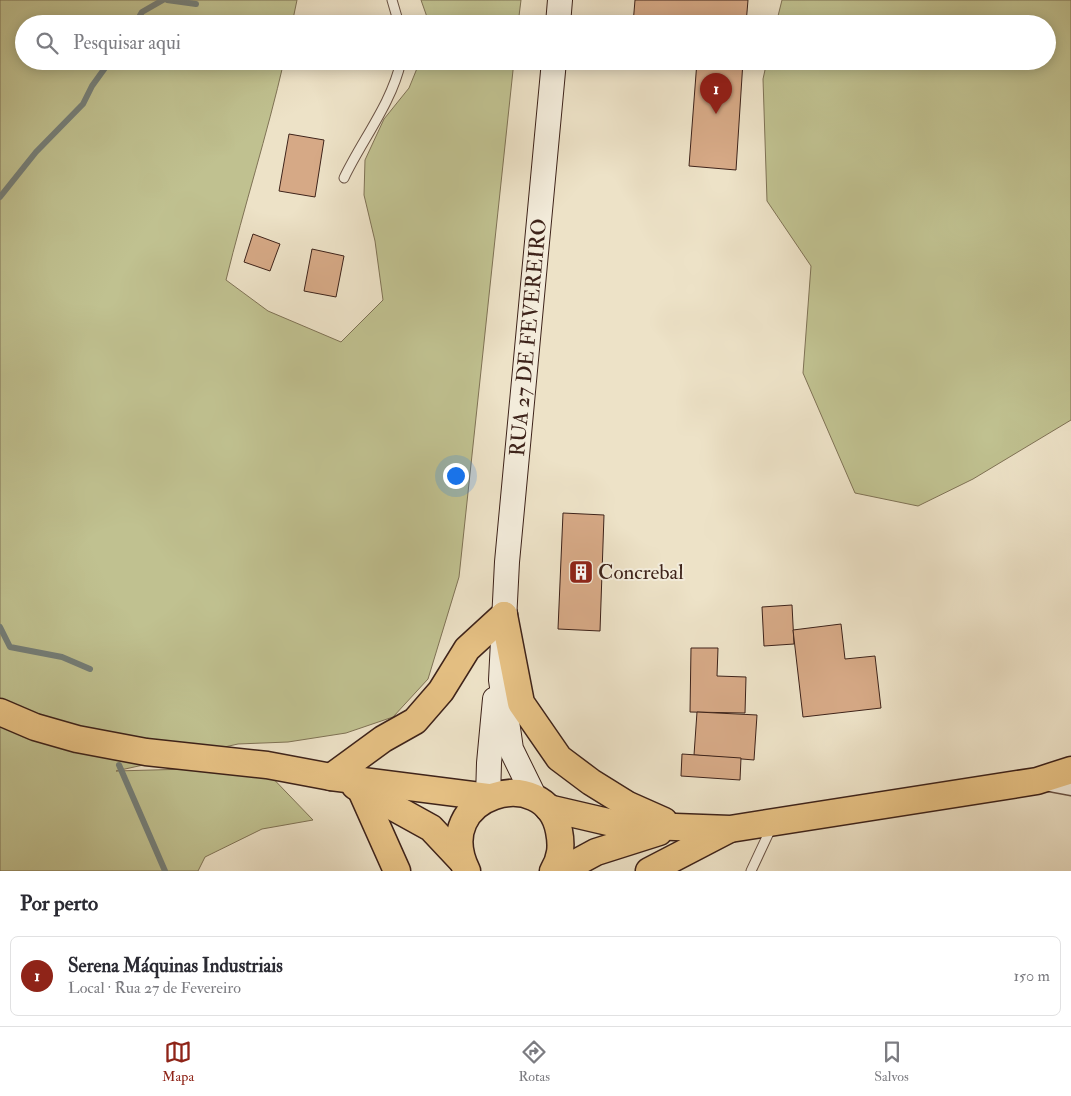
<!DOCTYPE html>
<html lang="pt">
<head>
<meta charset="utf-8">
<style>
  :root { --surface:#fff; --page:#f7f7f7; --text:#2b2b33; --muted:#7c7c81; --line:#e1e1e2; --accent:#8f2418 }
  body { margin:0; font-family:"IM FELL Double Pica",serif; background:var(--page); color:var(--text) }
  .you { position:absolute; left:455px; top:475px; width:18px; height:18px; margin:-12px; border:4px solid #fff; border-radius:50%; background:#1a73e8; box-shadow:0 0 0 8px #1a73e833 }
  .badge { display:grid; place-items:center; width:32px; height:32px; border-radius:50%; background:var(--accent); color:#fff; font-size:16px; font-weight:700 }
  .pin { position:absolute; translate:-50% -41px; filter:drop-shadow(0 1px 2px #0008) }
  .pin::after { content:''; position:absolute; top:26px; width:18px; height:15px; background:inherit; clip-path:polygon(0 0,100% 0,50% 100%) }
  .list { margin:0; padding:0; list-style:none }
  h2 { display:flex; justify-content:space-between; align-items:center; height:65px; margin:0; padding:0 20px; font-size:21px }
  h2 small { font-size:16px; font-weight:400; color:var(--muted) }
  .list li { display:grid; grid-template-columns:32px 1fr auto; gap:15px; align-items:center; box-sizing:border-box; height:80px; margin:0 10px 10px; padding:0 10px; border:1px solid var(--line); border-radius:8px }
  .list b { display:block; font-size:19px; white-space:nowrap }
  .list p { margin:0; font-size:16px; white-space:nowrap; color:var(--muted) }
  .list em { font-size:16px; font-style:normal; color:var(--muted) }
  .icon { flex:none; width:28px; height:28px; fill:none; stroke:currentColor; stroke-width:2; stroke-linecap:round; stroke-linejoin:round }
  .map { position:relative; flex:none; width:1071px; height:871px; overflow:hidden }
  .search { position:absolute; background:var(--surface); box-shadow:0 2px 12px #0003; left:15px; right:15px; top:15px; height:55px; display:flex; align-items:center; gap:12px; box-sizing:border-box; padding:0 18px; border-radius:28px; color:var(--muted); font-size:19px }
  .sheet { height:155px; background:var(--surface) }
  nav { display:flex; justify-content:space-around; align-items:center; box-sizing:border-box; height:70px; border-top:1px solid var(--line); background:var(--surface); font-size:14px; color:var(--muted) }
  nav a { display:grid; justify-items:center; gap:2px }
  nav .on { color:var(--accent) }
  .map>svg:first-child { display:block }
  .green { fill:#c0c190; stroke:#7f7255 }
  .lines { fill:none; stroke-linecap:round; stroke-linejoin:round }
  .stream { stroke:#757f79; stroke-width:6 }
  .building { fill:#d6a986; stroke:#3e231a }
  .lane-casing { stroke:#6a5345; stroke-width:11 }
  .street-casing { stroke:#6a5345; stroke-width:19 }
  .secondary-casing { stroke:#3e231a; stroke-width:26 }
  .primary-casing { stroke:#3e231a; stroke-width:29 }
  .lane { stroke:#f3ecdb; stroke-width:9 }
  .street { stroke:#f3ecdb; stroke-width:16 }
  .secondary { stroke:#f3ecdb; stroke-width:24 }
  .primary { stroke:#e6c184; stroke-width:26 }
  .labels { text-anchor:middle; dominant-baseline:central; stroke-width:4; stroke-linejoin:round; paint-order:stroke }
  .street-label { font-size:21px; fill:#3e231a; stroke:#f3ecdb }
  .poi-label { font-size:21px; fill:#3e231a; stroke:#f3ecdb; text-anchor:start }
</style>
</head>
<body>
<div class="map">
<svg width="1071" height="871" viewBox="0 0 1071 871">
  <rect width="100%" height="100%" fill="#ede2c7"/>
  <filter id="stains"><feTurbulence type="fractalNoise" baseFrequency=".004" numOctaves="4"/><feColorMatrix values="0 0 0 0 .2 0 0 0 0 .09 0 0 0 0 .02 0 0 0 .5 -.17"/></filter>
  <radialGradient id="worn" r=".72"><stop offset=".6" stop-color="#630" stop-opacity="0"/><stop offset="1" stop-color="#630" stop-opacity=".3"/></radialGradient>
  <g class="green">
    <path d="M0,0H297L292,24H24V61H284C267,135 244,207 226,280L268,311L341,342L383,300L375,241L364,195L365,160L384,119L409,88L420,61H514L459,577L428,679L393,717L346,733L288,742L238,744L116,771L262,767L313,820L262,829L205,857L198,871H0Z"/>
    <polygon points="421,0 521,0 518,24 427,24 427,17"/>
    <polygon points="782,0 1071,0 1071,420 973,479 918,506 855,493 803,373 811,266 767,201 763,79 767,61 1047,61 1047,24 776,24"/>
  </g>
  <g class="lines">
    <g class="stream">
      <polyline points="167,0 196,4"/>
      <polyline points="135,24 142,12 163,0"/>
      <polyline points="0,197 36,152 83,104 92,86 110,61"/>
      <polyline points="0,627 10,647 62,657 90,669"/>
      <polyline points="119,765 165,871"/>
    </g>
  </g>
  <g class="building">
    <polygon points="635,0 748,0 746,24 633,24"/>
    <polygon points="695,61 743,61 736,170 689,166 697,61"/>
    <polygon points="289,134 324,140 315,197 279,191"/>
    <polygon points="253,234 280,244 270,271 244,262"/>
    <polygon points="312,249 344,256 336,297 304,291"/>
    <polygon points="563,513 604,515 600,631 558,629"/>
    <polygon points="792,605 794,644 764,646 762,607"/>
    <polygon points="841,624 845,659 875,656 881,708 803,717 793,630"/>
    <polygon points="691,648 718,648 717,676 746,677 745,713 690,712"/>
    <polygon points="697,712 757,715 754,760 694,755"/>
    <polygon points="682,754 741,758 740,780 681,776"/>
  </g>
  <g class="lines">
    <defs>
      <g id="lane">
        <polyline points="392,0 399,24"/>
        <path d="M344,178C362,140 392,103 401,61"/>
        <polyline points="751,871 772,826"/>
      </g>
      <polyline id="street" points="1044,782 1071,787"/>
      <g id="secondary">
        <polyline points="558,24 560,0"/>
        <polyline points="488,797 489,763 495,699"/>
        <path id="s1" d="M535,798L511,749L501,680L507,562L554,61"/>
      </g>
      <g id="primary">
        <polyline points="504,615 521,703 559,758 591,782 628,805 664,821"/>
        <polyline points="0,712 35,727 77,739 146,752 267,765 331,777 488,797"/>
        <polyline points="331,777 383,739 415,721 441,691 467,649 504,615"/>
        <polyline points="355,786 431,828 462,861"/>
        <polyline points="360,788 397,871"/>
        <polyline points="548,808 621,825 730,829 1037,781 1071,770"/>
        <path d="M467,871C429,794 546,762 559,831C562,846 561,858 553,871"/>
        <polyline points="561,871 596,852 659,832"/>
        <polyline points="649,871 728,830"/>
      </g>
    </defs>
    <use href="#lane" class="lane-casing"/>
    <use href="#street" class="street-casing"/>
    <use href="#secondary" class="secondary-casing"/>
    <use href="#primary" class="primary-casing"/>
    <use href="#lane" class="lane"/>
    <use href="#street" class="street"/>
    <use href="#secondary" class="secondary"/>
    <use href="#primary" class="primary"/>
  </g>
  <defs>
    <symbol id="building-square" viewBox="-11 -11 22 22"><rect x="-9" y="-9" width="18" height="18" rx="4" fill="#8f2418" stroke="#f3ecdb"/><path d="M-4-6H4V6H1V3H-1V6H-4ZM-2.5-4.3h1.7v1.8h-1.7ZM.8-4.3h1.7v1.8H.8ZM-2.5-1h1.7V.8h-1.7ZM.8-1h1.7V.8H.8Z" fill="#fff"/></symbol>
  </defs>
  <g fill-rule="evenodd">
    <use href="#building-square" x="567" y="558" width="28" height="28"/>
  </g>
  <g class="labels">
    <g class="street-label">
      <text stroke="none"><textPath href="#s1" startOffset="468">RUA 27 DE FEVEREIRO</textPath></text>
    </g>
    <g class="poi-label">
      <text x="598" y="572">Concrebal</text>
    </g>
  </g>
  <rect width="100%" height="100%" filter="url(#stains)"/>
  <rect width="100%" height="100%" fill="url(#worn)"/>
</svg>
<div class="you"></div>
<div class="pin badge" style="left:716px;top:114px">1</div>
<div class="search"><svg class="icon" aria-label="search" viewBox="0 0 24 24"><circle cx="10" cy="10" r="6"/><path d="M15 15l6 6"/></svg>Pesquisar aqui</div>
</div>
<section class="sheet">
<h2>Por perto<small></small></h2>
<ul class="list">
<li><span class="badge">1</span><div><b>Serena Máquinas Industriais</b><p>Local · Rua 27 de Fevereiro</p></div><em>150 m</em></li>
</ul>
</section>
<nav>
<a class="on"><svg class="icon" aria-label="map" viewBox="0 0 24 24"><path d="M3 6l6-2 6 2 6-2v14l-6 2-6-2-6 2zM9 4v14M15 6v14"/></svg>Mapa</a>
<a><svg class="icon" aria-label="directions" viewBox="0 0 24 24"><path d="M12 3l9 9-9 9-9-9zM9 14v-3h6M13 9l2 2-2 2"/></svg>Rotas</a>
<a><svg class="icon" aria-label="saved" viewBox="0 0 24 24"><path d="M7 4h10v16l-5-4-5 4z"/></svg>Salvos</a>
</nav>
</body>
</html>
